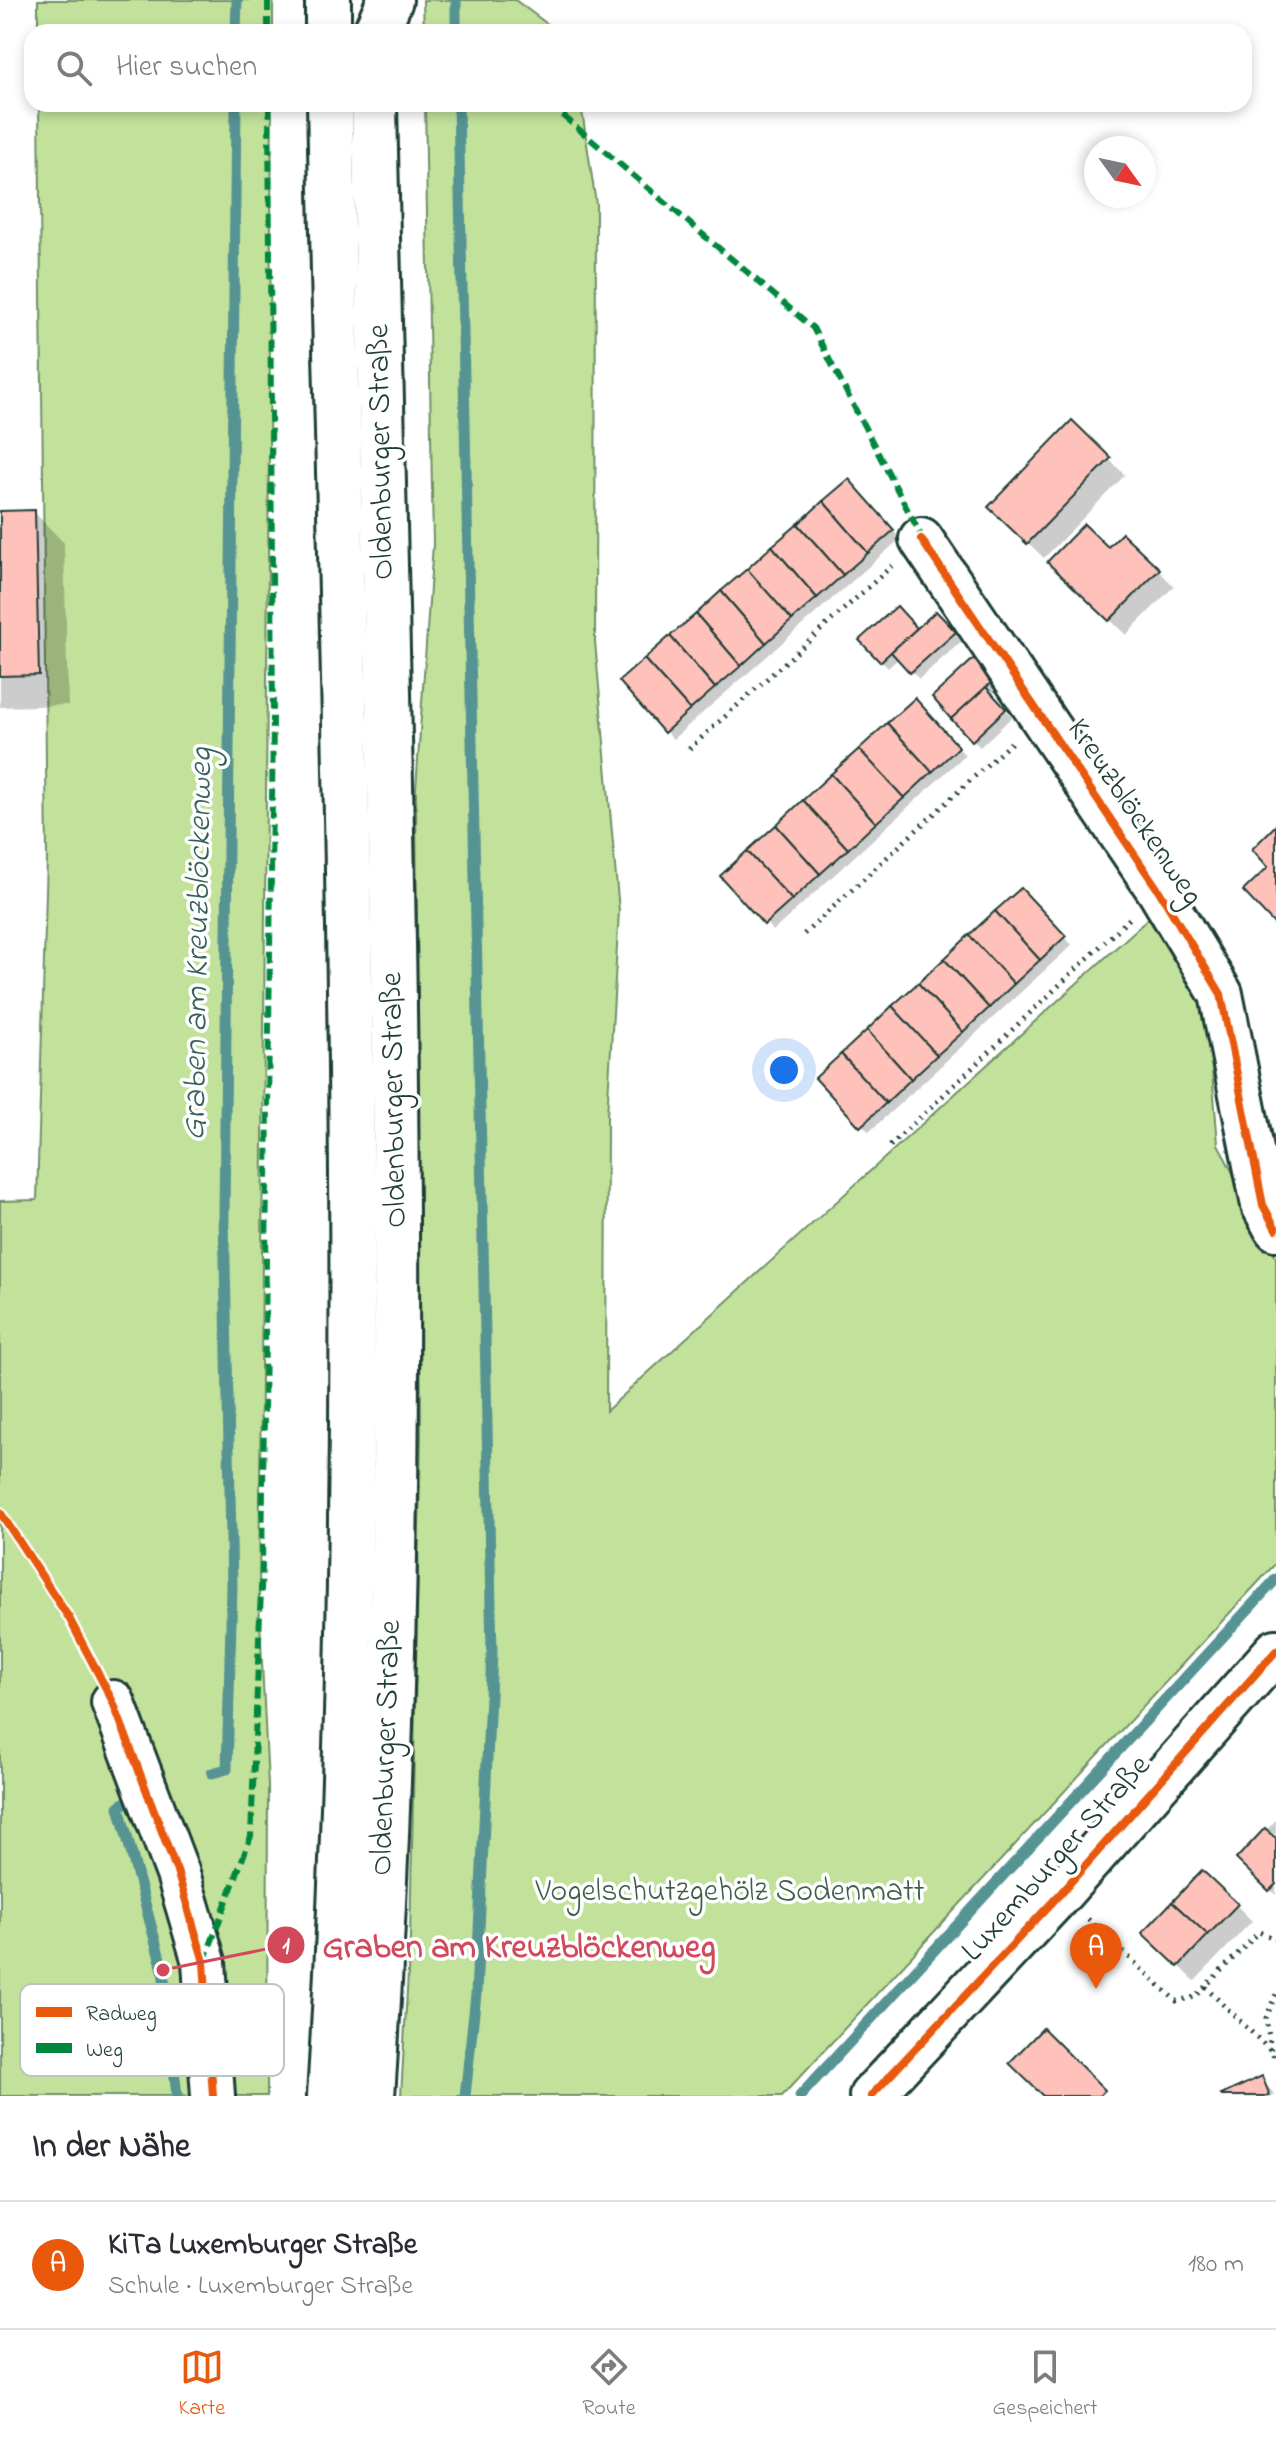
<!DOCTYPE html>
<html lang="de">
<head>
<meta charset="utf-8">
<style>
  :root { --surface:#fff; --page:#f2f2f3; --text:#2b2b33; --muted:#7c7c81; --line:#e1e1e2; --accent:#ea580c }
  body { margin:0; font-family:"Indie Flower",sans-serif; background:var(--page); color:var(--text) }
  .compass { position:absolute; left:1084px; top:136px; width:72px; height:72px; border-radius:50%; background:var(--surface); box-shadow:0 4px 12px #0003; rotate:123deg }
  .you { position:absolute; left:784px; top:1070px; width:28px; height:28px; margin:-20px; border:6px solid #fff; border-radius:50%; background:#1a73e8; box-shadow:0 0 0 12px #1a73e833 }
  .badge { display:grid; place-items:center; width:52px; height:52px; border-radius:50%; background:var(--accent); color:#fff; font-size:26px; font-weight:700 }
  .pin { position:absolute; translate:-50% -66px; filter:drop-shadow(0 2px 4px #0008) }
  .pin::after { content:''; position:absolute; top:42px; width:28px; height:24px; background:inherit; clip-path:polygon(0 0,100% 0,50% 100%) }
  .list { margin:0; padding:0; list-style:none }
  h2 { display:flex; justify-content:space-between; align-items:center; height:104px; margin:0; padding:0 32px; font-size:34px }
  h2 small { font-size:26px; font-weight:400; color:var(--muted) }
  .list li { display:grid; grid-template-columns:52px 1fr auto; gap:24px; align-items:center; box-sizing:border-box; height:128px; padding:0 32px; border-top:2px solid var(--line) }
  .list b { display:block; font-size:30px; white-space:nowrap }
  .list p { margin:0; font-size:26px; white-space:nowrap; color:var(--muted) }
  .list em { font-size:26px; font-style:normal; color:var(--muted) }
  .icon { flex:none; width:44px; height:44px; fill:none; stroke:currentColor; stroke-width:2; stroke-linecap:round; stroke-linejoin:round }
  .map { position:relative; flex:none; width:1276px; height:2096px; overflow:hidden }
  .search { position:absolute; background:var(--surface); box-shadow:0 4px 12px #0003; left:24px; right:24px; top:24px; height:88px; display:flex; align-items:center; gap:20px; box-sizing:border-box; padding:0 28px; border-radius:24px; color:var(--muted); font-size:30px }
  .sheet { height:232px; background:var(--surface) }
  nav { display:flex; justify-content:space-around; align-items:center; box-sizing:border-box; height:112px; border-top:2px solid var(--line); background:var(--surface); font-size:22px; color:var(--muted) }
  nav a { display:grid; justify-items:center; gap:4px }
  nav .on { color:var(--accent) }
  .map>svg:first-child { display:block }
  .green { fill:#c2e29b; stroke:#709068; stroke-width:2 }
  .shadow { fill:#0003 }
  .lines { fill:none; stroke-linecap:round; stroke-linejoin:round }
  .stream { stroke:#579494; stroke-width:11 }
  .building { fill:#fec2bb; stroke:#1f3d34; stroke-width:2 }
  .street-casing { stroke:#1f3d34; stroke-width:48 }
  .highway-casing { stroke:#1f3d34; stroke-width:50 }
  .path { stroke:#1f3d34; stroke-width:5; stroke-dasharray:2 6; stroke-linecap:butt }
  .street { stroke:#fff; stroke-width:42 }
  .highway { stroke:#fff; stroke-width:44 }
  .quiet { stroke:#00873e; stroke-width:6; stroke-dasharray:12 6; stroke-linecap:butt }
  .cycleway-casing { stroke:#fff; stroke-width:13 }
  .cycleway { stroke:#e8590c; stroke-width:8 }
  .labels { text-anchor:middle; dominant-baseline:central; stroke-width:7; stroke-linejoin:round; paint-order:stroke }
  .street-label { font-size:32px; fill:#1f3d34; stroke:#fff }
  .park-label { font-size:32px; fill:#405e49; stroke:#fff }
  .water-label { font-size:34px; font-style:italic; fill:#36615c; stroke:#fff }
  .key { fill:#fff; stroke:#bcc5c2; stroke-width:2 }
  .key-label { font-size:22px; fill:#1f3d34 }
  .leader { fill:none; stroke:#d1495b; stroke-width:3 }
  .callout-dot { fill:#d1495b; stroke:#fff; stroke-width:3 }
  .mark-label { font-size:24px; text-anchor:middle; font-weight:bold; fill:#fff }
  .callout-label { font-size:34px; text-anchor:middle; font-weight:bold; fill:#d1495b; stroke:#fff; stroke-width:7; stroke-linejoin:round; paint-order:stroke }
</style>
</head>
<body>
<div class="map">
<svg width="1276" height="2096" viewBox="0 0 1276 2096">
  <rect width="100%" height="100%" fill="#fff"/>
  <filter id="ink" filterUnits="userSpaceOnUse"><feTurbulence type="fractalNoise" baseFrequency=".0125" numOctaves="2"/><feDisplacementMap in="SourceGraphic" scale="16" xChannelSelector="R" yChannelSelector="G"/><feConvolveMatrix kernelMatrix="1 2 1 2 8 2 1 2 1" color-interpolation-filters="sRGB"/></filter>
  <g filter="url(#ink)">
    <g class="green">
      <rect x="38" y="0" width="235" height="32"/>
      <polygon points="423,0 515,0 558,32 424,32"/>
      <polygon points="39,104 272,104 259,1600 268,1786 267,2096 0,2096 0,1201 37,1200 47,858"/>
      <polygon points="425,104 581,104 596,204 595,642 619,911 607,1116 606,1411 1150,917 1206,1000 1218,1144 1276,1257 1276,1563 782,2096 401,2096 410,1938 421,1436 416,789 433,544"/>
    </g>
    <g class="shadow">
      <polygon points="1072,423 1125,475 1044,558 991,507"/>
      <polygon points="856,489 900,539 673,739 666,732"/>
      <polygon points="34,512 64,543 68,705 0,707 0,513"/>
      <polygon points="1122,535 1174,586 1126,635 1050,562 1108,550"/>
      <polygon points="897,609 918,630 936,614 962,641 919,679 899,658 888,668 862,640"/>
      <polygon points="981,655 1006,683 992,695 1012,717 980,747 973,740"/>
      <polygon points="922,708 965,755 773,931 723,876"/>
      <polygon points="1021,891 1072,945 869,1132 818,1078"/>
      <polygon points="1276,1820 1276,1895 1239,1859"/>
      <polygon points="1236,1905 1252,1921 1195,1981 1161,1949"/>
      <polygon points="1261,2079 1276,2096 1223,2096"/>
    </g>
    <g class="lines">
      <g class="stream">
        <polyline points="456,0 456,32"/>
        <polyline points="236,32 237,0"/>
        <polyline points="458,104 492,1653 476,1994 465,2096"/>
        <polyline points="212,1773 227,1769 232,1587 224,1216 236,104"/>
        <polyline points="127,1801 119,1807 163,1970 177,2096"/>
        <polyline points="800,2096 1276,1579"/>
      </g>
    </g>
    <g class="building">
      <polygon points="1072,420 1111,458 1027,544 988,507"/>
      <polygon points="849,479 894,530 868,553 823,501"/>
      <polygon points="823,501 868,553 843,575 798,524"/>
      <polygon points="35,510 39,675 0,676 0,511"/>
      <polygon points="798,524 843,575 817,598 772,546"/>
      <polygon points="1084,524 1108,547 1122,533 1160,569 1109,621 1047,562"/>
      <polygon points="772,546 817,598 792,620 747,569"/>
      <polygon points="747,569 792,620 766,643 721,591"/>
      <polygon points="721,591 766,643 741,666 696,614"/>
      <polygon points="897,606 917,628 880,662 859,640"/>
      <polygon points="936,611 956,632 910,673 891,652"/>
      <polygon points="696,614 741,666 715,688 670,636"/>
      <polygon points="670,636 715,688 690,710 644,659"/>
      <polygon points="981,652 1001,674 951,719 932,697"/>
      <polygon points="644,659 690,710 664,733 619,681"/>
      <polygon points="986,687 1006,709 972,741 951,719"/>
      <polygon points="915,698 959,747 932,772 887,723"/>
      <polygon points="887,723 932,772 904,798 859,749"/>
      <polygon points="859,749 904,798 876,823 831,774"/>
      <polygon points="831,774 876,823 848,849 803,800"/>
      <polygon points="803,800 848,849 820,874 776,825"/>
      <polygon points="776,825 820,874 792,900 747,851"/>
      <polygon points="1276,825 1276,926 1243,891 1268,867 1252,849"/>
      <polygon points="747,851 792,900 764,925 720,876"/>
      <polygon points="1021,888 1066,936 1040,960 995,911"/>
      <polygon points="995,911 1040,960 1014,984 969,935"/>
      <polygon points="969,935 1014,984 989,1008 944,959"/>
      <polygon points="944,959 989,1008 963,1032 918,983"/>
      <polygon points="918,983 963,1032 937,1055 892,1006"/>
      <polygon points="892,1006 937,1055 911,1079 867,1030"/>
      <polygon points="867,1030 911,1079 886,1103 841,1054"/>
      <polygon points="841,1054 886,1103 860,1127 815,1078"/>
      <polygon points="1265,1828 1276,1838 1276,1884 1269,1891 1236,1859"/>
      <polygon points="1202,1870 1238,1904 1208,1935 1172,1902"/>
      <polygon points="1172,1902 1208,1935 1178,1967 1142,1933"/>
      <polygon points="1043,2028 1105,2090 1099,2096 1043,2096 1009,2063"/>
      <polygon points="1262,2076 1270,2096 1222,2096 1221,2095"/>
    </g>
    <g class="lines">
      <defs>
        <g id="street">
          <polyline points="921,539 1159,891 1221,994 1263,1205 1276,1229"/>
          <polyline points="113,1702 178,1874 204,1962 213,2096"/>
          <polyline points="871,2096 1060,1894 1276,1651"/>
        </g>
        <g id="highway">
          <polyline points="328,0 328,32"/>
          <polyline points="376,32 390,0"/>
          <path d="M330,104C345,768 372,1432 330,2096"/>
          <path d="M372,2096C417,1433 388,768 374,104"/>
        </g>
      </defs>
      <use href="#street" class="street-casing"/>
      <use href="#highway" class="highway-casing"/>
      <g class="path">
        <polyline points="689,749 894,564"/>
        <polyline points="804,934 1013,741"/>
        <polyline points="890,1146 1130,918"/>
        <polyline points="0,1512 32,1556 96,1669"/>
        <polyline points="1088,1919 1176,2001 1195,1997 1259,1932 1276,1939"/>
        <polyline points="1205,1987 1271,2051 1276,2061"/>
        <polyline points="1271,2050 1266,2018 1276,1994"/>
      </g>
      <use href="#street" class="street"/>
      <use href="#highway" class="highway"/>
      <g class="quiet">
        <polyline points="268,0 268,32"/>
        <polyline points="549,104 813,328 926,545"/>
        <polyline points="204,1962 251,1836 262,1565 273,721 269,104"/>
      </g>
      <defs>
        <g id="cycleway">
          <polyline points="921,539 1159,891 1221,994 1263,1205 1276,1229"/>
          <polyline points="0,1512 69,1618 113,1702 178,1874 204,1962 213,2096"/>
          <polyline points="871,2096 1060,1894 1276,1651"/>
        </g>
      </defs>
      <use href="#cycleway" class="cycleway-casing"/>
      <use href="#cycleway" class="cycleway"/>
    </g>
  </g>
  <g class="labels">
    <g class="street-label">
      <text transform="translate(382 452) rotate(-91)">Oldenburger Straße</text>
      <text transform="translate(1134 813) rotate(56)">Kreuzblöckenweg</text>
      <text transform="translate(395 1100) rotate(-91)">Oldenburger Straße</text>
      <text transform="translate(387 1748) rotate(-88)">Oldenburger Straße</text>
      <text transform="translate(1057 1859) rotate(-48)">Luxemburger Straße</text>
    </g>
    <g class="park-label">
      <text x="730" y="1892">Vogelschutzgehölz Sodenmatt</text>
    </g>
    <g class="water-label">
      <text transform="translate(199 944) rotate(-89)">Graben am Kreuzblöckenweg</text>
    </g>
  </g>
  <rect x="20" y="1984" width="264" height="92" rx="12" class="key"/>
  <rect x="36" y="2007" width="36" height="10" fill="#e8590c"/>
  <rect x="36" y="2043" width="36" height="10" fill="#00873e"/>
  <g class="key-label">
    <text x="86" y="2020">Radweg</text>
    <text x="86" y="2056">Weg</text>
  </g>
  <path class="leader" d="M163 1970L286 1945"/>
  <g class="callout-dot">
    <circle cx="163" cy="1970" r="8"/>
    <circle cx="286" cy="1945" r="20"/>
  </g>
  <g class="mark-label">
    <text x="286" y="1953">1</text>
  </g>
  <g class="callout-label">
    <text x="519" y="1957">Graben am Kreuzblöckenweg</text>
  </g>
</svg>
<svg class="compass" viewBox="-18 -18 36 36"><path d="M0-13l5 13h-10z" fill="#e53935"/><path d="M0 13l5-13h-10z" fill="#7c7c81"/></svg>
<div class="you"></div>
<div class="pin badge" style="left:1096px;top:1989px">A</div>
<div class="search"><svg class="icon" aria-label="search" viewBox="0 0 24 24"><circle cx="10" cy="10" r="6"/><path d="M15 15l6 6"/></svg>Hier suchen</div>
</div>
<section class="sheet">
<h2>In der Nähe<small></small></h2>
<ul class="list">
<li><span class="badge">A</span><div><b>KiTa Luxemburger Straße</b><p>Schule · Luxemburger Straße</p></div><em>180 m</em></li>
</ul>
</section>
<nav>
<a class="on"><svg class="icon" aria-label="map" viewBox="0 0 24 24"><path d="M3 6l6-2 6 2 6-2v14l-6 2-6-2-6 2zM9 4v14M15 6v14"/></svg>Karte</a>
<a><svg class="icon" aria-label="directions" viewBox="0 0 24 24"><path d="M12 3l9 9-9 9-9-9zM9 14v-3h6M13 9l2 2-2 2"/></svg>Route</a>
<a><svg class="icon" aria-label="saved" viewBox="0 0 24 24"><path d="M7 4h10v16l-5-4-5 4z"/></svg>Gespeichert</a>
</nav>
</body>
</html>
